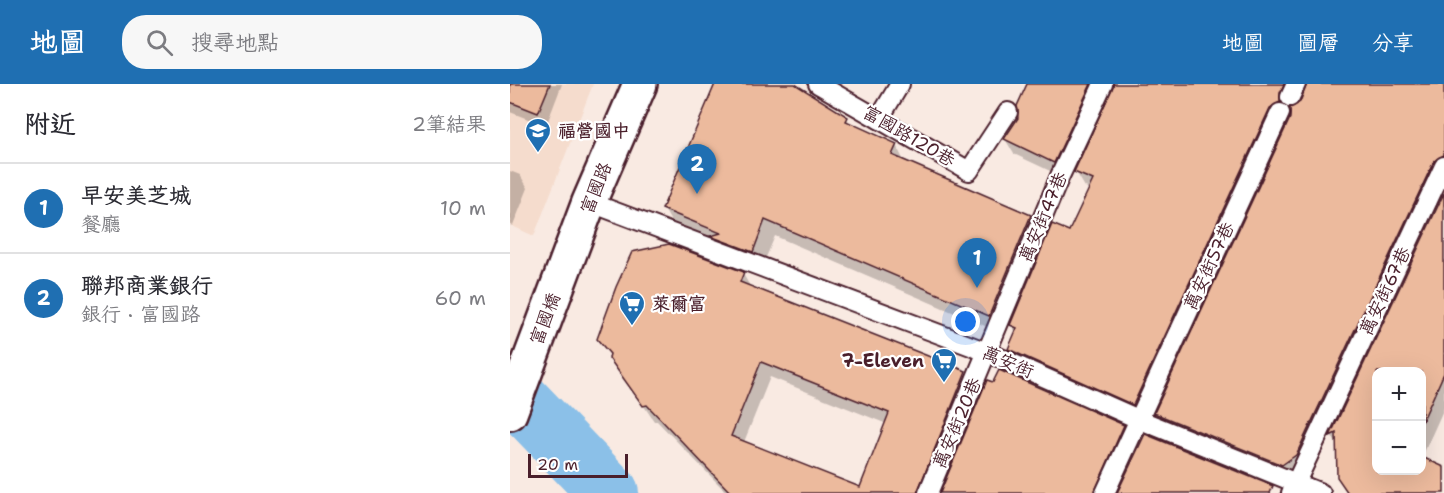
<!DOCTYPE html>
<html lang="zh-TW">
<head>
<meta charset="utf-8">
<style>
  :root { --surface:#fff; --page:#f7f7f7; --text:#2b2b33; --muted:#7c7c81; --line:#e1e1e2; --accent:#1f6fb2 }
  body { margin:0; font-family:"Shantell Sans","LXGW WenKai TC",sans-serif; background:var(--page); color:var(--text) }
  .controls { position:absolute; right:18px; bottom:18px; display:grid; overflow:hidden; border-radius:12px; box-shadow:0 6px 24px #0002 }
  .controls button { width:54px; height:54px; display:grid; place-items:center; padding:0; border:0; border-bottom:2px solid var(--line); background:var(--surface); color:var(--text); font:30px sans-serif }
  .scale { position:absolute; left:18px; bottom:15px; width:100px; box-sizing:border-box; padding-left:6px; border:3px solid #4a1f2b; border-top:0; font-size:16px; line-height:21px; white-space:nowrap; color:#4a1f2b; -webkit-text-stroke:4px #fff; paint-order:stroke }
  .you { position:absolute; left:456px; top:238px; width:21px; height:21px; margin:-15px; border:4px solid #fff; border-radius:50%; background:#1a73e8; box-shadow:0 0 0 9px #1a73e833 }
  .badge { display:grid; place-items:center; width:39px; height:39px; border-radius:50%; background:var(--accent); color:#fff; font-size:20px; font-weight:700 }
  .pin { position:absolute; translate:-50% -50px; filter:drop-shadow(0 2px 3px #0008) }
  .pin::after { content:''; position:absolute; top:32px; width:21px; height:18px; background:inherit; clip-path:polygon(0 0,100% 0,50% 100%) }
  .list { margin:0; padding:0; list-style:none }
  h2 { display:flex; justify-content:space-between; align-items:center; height:78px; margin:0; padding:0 24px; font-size:26px }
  h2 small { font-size:20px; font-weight:400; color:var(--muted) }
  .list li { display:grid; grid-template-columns:39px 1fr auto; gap:18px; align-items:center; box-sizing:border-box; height:90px; padding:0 24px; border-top:2px solid var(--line) }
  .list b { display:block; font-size:22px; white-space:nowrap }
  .list p { margin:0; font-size:20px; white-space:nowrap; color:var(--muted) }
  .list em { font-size:20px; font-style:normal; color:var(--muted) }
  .icon { flex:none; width:33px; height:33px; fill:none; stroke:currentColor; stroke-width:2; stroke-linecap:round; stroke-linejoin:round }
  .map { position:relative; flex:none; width:934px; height:409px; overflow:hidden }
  header { display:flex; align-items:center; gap:36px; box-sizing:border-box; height:84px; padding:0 30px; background:var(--accent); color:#fff }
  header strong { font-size:28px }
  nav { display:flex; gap:33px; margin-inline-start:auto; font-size:21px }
  .search { width:420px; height:54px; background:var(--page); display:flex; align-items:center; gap:15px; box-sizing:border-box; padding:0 21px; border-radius:24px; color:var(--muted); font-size:22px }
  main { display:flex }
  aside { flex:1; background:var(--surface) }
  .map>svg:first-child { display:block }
  .built { fill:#f5dccd }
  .shadow { fill:#0003; fill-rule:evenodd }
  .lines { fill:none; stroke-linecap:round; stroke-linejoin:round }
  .river { stroke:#8bc0e8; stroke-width:60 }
  .building { fill:#ecba9d; stroke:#4a1f2b; stroke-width:1.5; fill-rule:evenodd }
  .lane-casing { stroke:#4a1f2b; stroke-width:22 }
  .secondary-casing { stroke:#4a1f2b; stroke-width:38 }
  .lane { stroke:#fff; stroke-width:18 }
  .secondary { stroke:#fff; stroke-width:33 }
  .labels { text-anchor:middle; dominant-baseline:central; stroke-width:4.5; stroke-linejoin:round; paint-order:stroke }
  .poi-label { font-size:18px; font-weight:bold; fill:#4a1f2b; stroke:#fff; text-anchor:start }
  .street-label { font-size:18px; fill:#4a1f2b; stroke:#fff }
</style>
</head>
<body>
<header>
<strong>地圖</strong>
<div class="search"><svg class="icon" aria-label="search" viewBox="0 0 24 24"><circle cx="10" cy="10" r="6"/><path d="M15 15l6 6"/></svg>搜尋地點</div>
<nav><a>地圖</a><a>圖層</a><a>分享</a></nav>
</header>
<main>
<aside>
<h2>附近<small>2筆結果</small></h2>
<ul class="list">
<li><span class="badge">1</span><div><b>早安美芝城</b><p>餐廳</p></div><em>10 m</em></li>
<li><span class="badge">2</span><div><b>聯邦商業銀行</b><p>銀行 · 富國路</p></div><em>60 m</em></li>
</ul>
</aside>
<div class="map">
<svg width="934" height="409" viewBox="0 0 934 409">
  <rect width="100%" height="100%" fill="#f9eae2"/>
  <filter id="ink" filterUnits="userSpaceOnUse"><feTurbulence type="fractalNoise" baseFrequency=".0167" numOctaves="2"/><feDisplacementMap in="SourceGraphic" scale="12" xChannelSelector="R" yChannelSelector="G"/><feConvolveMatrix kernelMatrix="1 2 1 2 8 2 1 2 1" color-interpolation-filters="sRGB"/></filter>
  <g filter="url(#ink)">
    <polygon class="built" points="0,0 83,0 24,152 0,141"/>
    <g class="shadow">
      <polygon points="0,0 52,0 36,42 0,28"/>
      <polygon points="208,0 286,0 285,2 337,34 340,41 386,61 395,79 520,132 530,149 489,248 265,152 252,183 163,141 154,125"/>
      <polygon points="519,0 934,0 934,71 781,396 655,345 646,329 798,5 788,6 778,24 778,34 768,40 632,335 508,280 499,265 506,249 502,241 560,149 580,105 575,103 566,88 605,5 602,4 591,10 553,93 504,70 495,55 509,34"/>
      <polygon points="0,87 10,91 18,104 3,142 0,141"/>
      <path d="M934,112V324L912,373L934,385V409H837L831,399L828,363L822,352ZM866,288H912V386H866Z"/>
      <path d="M233,190L241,204L455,289L465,305L421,409H217L147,337H144L89,255ZM260,293L377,340L351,405L234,358Z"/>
      <polygon points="613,342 622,358 599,409 432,409"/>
    </g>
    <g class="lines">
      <polyline class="river" points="0,306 99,409"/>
    </g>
    <g class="building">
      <polygon points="0,0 40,0 28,29 0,18"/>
      <polygon points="205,0 285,0 338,33 336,37 387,60 382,71 521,131 479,232 255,136 243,168 200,152 211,149 152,125"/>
      <polygon points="517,0 581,0 544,79 494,55 508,34 507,22"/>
      <polygon points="604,0 774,0 770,9 770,18 760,24 623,321 498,265 507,244 500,241 542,140 559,147 583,96 564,88"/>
      <polygon points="797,0 934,0 934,71 924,77 786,371 772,381 644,329 780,34 780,24 790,18"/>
      <polygon points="934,109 934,289 912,338 912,288 867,288 867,387 912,387 912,373 934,383 934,409 838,409 827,393 826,349 820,352"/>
      <path d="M159,160L234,188L230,198L456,287L407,409H221L137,321L133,322L99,274L100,270L87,255L106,203L122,168ZM251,278L379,329L350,403L221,352Z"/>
      <polygon points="489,286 614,341 584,409 430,409 477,296 483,298"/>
      <polygon points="635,350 763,402 760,409 607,409"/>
    </g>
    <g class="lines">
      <defs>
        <g id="lane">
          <polyline points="308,0 459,87 498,28"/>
          <polyline points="780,13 786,0"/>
          <polyline points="369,35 390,0"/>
          <polyline points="79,118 477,268 628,335 811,409"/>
          <polyline points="418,409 550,92 593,0"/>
          <polyline points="595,409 770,29"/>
          <polyline points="781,409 934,82"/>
        </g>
        <polyline id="secondary" points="0,329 79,118 130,0"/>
      </defs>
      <use href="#lane" class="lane-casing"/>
      <use href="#secondary" class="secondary-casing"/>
      <use href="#lane" class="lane"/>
      <use href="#secondary" class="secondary"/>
    </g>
  </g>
  <defs>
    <symbol id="school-pin" viewBox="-11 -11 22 30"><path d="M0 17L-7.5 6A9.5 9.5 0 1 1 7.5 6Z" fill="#1f6fb2" stroke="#fff"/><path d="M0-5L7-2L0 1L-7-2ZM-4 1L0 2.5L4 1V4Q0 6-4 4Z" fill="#fff"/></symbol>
    <symbol id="supermarket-pin" viewBox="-11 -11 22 30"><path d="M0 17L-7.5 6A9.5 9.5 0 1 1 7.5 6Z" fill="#1f6fb2" stroke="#fff"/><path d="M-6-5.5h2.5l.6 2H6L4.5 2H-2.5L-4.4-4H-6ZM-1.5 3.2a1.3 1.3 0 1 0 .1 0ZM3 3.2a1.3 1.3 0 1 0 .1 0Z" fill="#fff"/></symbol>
  </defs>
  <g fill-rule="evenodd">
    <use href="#school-pin" x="13" y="32" width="30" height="40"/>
    <use href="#supermarket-pin" x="107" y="205" width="30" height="40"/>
    <use href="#supermarket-pin" x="419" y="262" width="30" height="40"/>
  </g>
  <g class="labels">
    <g class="poi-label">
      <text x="48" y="47">福營國中</text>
      <text x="142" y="220">萊爾富</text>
      <text x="414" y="277" text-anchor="end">7-Eleven</text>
    </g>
    <g class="street-label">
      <text transform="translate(399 52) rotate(30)">富國路120巷</text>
      <text transform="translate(86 104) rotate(-68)">富國路</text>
      <text transform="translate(533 133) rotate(-67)">萬安街47巷</text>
      <text transform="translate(699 182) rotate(-65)">萬安街57巷</text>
      <text transform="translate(875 207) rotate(-65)">萬安街67巷</text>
      <text transform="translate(35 235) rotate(-69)">富國橋</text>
      <text transform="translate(498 278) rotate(23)">萬安街</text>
      <text transform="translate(447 339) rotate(-67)">萬安街20巷</text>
    </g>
  </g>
</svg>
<div class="controls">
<button>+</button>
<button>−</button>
</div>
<div class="scale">20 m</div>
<div class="you"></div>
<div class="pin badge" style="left:467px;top:204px">1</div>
<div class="pin badge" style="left:187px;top:110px">2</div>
</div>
</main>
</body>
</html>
